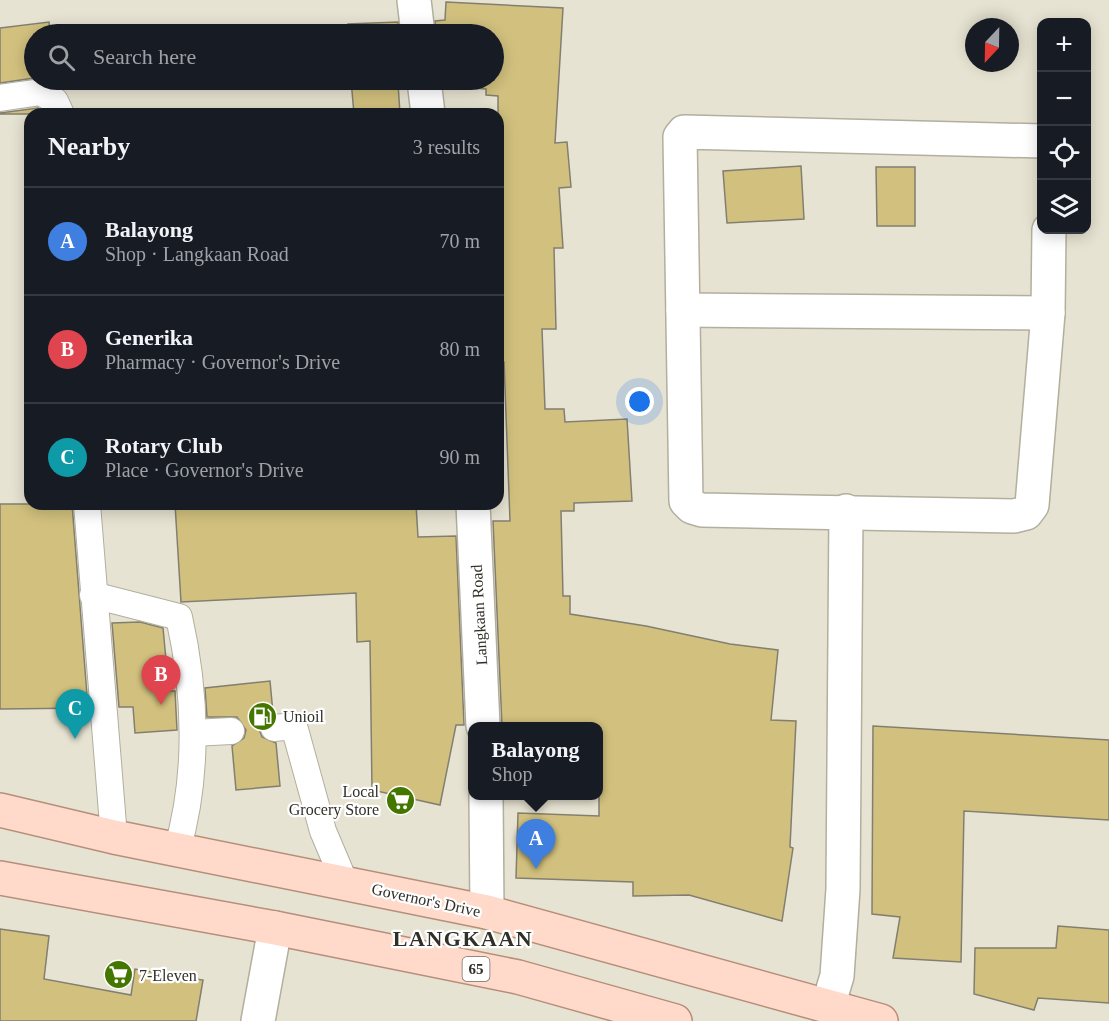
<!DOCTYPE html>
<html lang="en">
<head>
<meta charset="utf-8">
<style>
  :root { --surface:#171b24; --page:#242831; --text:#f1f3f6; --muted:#9ea1a6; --line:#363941; --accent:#457700 }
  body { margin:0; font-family:"Times New Roman",serif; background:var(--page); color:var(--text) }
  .controls { position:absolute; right:18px; top:18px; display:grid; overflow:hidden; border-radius:12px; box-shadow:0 3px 15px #0003 }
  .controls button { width:54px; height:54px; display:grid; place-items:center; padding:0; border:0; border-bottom:2px solid var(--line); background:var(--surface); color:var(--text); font:30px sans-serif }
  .compass { position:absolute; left:965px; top:18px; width:54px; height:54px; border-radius:50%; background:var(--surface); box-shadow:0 3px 15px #0003; rotate:202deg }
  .you { position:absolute; left:640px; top:402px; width:21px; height:21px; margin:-15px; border:4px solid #fff; border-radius:50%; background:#1a73e8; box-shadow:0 0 0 9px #1a73e833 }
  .badge { display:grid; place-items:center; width:39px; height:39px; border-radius:50%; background:var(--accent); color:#fff; font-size:20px; font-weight:700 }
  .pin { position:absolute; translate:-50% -50px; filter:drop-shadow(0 2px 3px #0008) }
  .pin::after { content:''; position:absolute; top:32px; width:21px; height:18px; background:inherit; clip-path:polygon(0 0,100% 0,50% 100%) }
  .popup { position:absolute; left:468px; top:722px; width:135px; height:78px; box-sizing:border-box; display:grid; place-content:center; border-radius:12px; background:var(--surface); filter:drop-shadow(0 2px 4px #0005); font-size:20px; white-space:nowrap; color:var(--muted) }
  .popup b { font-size:22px; color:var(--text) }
  .popup::after { content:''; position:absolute; left:50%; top:100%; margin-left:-12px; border:12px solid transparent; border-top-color:var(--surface) }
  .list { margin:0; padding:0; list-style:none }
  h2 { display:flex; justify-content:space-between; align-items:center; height:78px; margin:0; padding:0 24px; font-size:26px }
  h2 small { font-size:20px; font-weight:400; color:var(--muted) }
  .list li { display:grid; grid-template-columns:39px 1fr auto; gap:18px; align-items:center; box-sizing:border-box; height:108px; padding:0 24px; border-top:2px solid var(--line) }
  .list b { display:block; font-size:22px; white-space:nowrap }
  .list p { margin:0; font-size:20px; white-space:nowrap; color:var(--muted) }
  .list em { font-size:20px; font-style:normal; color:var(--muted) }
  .icon { flex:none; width:33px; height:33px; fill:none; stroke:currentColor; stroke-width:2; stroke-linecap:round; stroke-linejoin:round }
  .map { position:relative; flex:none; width:1109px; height:1021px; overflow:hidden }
  .search { position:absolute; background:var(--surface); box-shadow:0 3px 15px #0003; left:24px; top:24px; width:480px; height:66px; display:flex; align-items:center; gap:15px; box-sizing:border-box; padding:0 21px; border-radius:33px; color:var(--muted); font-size:22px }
  .panel { position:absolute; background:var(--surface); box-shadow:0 3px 15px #0003; left:24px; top:108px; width:480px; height:402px; border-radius:18px }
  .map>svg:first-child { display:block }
  .building { fill:#d2c17e; stroke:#837f70; stroke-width:1.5 }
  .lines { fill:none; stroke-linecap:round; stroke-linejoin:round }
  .service-casing { stroke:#b2af9f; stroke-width:28 }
  .minor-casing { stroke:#b2af9f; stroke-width:36 }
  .tertiary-casing { stroke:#b2af9f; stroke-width:36 }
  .primary-casing { stroke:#b78e7a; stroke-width:36 }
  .service { stroke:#fff; stroke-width:26 }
  .minor { stroke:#fff; stroke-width:33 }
  .tertiary { stroke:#fff; stroke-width:33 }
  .primary { stroke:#ffdaca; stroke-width:33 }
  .labels { text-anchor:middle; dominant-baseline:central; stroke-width:4.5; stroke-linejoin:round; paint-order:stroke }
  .shield { fill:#fff; stroke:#6e6d68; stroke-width:1.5 }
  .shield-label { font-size:15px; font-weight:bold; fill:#302f28 }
  .street-label { font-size:16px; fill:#302f28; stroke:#fff }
  .poi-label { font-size:16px; fill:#302f28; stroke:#fff; text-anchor:start }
  .district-label { font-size:22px; font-weight:bold; letter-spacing:1.5px; fill:#302f28; stroke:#fff }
</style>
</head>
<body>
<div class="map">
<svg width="1109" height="1021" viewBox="0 0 1109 1021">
  <rect width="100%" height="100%" fill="#e7e3d2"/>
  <g class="building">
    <polygon points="446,2 563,8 555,143 567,142 571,187 559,188 563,248 554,248 556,329 542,329 545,409 564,409 565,422 627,419 632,501 574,503 574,511 561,511 563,596 570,596 570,614 646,626 730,644 778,650 771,720 796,721 790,847 793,848 782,921 689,895 633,896 633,882 516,878 518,813 599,816 599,726 502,726 493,521 510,521 504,362 498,362 498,96 486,95 486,89 444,86 443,80 494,80 494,34 436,34 435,21 445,20"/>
    <polygon points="49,22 50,34 34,34 34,78 0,83 0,28"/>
    <polygon points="398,22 399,34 349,34 348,24"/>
    <polygon points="351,80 406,80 406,83 398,83 400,114 354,114"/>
    <polygon points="38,108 41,114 0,114 0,113"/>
    <polygon points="801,166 804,219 727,223 723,171"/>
    <polygon points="876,167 915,167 915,226 877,226"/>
    <polygon points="0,504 72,504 88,708 0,709"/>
    <polygon points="175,504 416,504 418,537 456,536 464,725 456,725 440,805 372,790 370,641 357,642 356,593 181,602"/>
    <polygon points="140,622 163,628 169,691 175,691 177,730 135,733 133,707 119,707 112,623"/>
    <polygon points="270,681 273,713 265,716 259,729 262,737 276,743 280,786 236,790 232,746 244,738 246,730 237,717 207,717 205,688"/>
    <polygon points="873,726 1109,740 1109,820 964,811 961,962 893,958 900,917 872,914"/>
    <polygon points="1058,926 1109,930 1109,1003 1038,998 1034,1010 974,994 975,948 1056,948"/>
    <polygon points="0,929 49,936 44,979 131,995 135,969 203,980 196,1021 0,1021"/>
  </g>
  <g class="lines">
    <defs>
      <g id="service">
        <polyline points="0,98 41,92 55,101 61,114"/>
        <polyline points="87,504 114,837"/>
        <path d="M93,595L179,617C196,692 199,775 177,850"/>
        <polyline points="274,728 294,726 323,831 345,883"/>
        <polyline points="193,733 231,731"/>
      </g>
      <g id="minor">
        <polyline points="1042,141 684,132 680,137 686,501 692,507 702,510 1014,516 1026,513 1032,505 1048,313 1049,230"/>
        <polyline points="683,310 1048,313"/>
        <polyline points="828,1006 837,976 843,889 846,511"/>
      </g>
      <g id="tertiary">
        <polyline points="414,0 418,34"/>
        <polyline points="424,80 428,114"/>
        <polyline points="473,504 483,726"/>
        <polyline points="486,796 487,912"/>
        <polyline points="258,1021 275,928"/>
      </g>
      <g id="primary">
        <polyline points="0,810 114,837 487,912 881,1021"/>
        <polyline points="0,878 275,928 518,977 675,1021"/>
      </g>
    </defs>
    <use href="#service" class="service-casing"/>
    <use href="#minor" class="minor-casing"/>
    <use href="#tertiary" class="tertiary-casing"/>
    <use href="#primary" class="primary-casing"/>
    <use href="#service" class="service"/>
    <use href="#minor" class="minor"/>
    <use href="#tertiary" class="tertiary"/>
    <use href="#primary" class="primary"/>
  </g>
  <defs>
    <symbol id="fuel-disc" viewBox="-11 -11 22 22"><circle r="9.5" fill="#457700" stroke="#fff"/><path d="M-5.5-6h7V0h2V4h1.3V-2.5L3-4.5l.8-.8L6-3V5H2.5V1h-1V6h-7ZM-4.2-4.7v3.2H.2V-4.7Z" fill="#fff"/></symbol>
    <symbol id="supermarket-disc" viewBox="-11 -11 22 22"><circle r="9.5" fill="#457700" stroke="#fff"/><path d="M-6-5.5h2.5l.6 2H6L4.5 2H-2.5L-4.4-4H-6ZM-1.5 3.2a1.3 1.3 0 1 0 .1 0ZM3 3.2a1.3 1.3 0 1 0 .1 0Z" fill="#fff"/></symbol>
  </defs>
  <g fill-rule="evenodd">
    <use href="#fuel-disc" x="246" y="700" width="33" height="33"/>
    <use href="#supermarket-disc" x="384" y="784" width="33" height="33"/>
    <use href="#supermarket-disc" x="102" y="958" width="33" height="33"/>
  </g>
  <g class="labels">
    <rect class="shield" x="462.5" y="957" width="27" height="24" rx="4.5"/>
    <g class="shield-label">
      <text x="476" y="969">65</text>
    </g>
    <g class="street-label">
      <text transform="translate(479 615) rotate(-93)">Langkaan Road</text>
      <text transform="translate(426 900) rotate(12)">Governor's Drive</text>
    </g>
    <g class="poi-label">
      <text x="283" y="716">Unioil</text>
      <text x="379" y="791" text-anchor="end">Local<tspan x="379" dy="18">Grocery Store</tspan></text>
      <text x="139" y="975">7-Eleven</text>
    </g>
    <g class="district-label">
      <text x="463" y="938">LANGKAAN</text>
    </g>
  </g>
</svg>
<div class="controls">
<button>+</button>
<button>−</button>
<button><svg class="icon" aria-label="locate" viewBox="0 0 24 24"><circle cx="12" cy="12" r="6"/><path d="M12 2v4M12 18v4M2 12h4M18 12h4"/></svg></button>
<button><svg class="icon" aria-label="layers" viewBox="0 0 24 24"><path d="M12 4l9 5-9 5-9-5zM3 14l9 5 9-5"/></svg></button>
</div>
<svg class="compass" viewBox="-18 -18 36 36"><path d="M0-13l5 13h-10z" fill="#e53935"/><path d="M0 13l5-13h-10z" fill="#9ea1a6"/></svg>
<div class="you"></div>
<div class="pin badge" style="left:536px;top:869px;background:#3f7fe0">A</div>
<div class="popup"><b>Balayong</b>Shop</div>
<div class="pin badge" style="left:161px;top:705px;background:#e0444e">B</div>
<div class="pin badge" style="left:75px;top:739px;background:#0f9aa8">C</div>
<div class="search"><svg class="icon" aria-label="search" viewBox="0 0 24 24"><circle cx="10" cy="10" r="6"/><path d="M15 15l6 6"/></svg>Search here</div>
<section class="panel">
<h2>Nearby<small>3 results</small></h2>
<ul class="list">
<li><span class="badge" style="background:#3f7fe0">A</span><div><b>Balayong</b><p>Shop · Langkaan Road</p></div><em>70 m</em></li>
<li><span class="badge" style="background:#e0444e">B</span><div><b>Generika</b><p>Pharmacy · Governor's Drive</p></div><em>80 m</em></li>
<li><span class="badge" style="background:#0f9aa8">C</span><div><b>Rotary Club</b><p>Place · Governor's Drive</p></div><em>90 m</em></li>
</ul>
</section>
</div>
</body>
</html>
